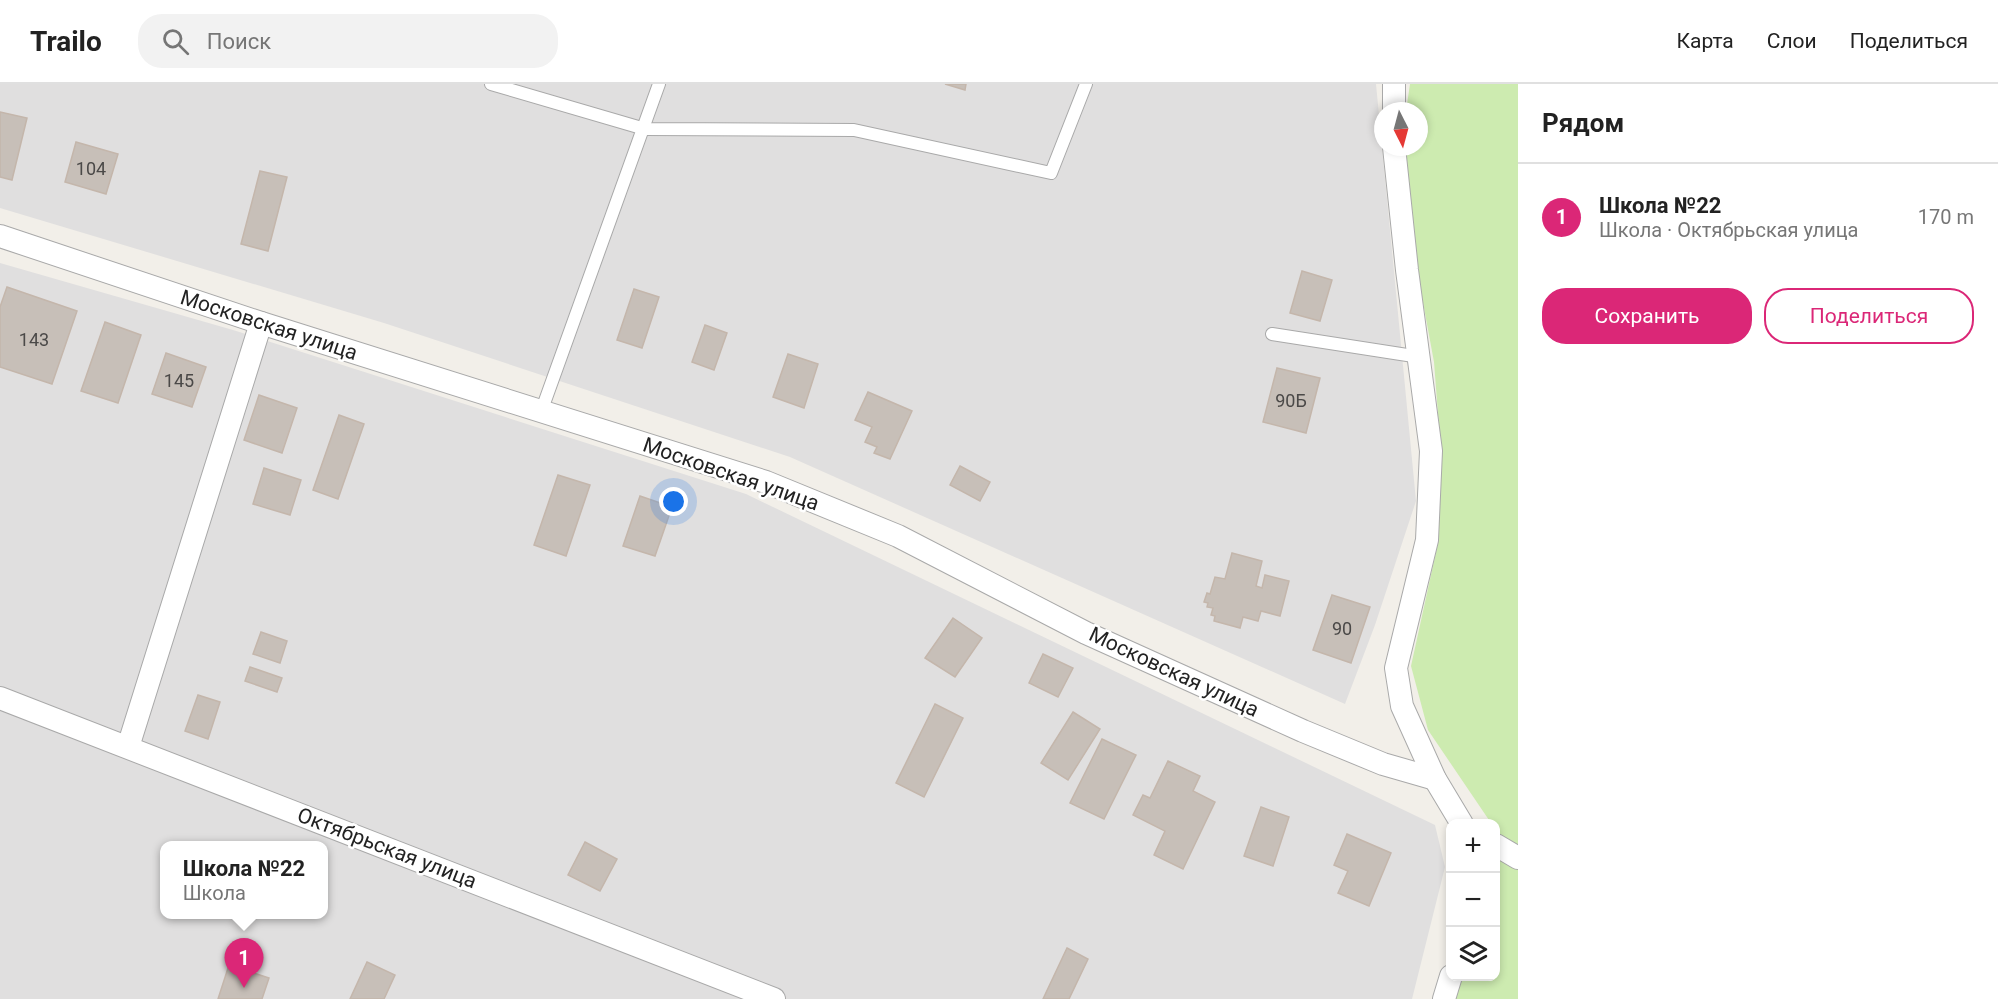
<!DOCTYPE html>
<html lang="ru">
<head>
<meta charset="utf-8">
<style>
  :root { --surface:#fff; --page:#f2f2f2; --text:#222; --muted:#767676; --line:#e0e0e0; --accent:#db2777 }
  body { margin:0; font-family:Roboto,sans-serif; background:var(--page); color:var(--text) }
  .controls { position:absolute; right:18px; bottom:18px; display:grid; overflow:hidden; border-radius:12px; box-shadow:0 3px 9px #0003 }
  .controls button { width:54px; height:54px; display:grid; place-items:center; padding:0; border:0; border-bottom:2px solid var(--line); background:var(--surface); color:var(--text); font:30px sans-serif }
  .compass { position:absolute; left:1374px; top:18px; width:54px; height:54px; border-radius:50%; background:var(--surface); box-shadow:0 3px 9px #0003; rotate:174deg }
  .you { position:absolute; left:674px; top:418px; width:21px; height:21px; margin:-15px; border:4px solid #fff; border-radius:50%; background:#1a73e8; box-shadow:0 0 0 9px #1a73e833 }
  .badge { display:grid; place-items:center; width:39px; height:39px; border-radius:50%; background:var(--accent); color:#fff; font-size:20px; font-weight:700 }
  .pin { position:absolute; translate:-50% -50px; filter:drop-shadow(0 2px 3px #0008) }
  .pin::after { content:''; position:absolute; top:32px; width:21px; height:18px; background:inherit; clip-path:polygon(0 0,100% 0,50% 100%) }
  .popup { position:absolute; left:160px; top:757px; width:168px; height:78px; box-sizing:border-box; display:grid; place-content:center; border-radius:12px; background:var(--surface); filter:drop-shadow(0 2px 4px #0005); font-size:20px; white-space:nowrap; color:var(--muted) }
  .popup b { font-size:22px; color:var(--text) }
  .popup::after { content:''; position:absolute; left:50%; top:100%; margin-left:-12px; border:12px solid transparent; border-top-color:var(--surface) }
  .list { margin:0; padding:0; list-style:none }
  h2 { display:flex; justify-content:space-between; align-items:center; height:78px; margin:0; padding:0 24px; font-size:26px }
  h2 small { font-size:20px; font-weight:400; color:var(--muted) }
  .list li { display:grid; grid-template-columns:39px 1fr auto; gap:18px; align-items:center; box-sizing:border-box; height:108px; padding:0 24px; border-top:2px solid var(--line) }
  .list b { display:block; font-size:22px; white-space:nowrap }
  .list p { margin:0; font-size:20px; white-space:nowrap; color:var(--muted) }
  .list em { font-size:20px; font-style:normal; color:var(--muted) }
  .actions { display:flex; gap:12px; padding:18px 24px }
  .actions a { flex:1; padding:14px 0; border:2px solid var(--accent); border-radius:24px; text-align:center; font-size:21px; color:var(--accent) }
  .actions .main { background:var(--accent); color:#fff }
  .icon { flex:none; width:33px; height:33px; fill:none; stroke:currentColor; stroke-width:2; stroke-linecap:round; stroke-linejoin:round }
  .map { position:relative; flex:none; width:1518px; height:915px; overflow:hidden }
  header { display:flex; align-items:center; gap:36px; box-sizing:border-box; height:84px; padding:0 30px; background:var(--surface); border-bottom:2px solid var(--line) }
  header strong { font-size:28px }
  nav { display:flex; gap:33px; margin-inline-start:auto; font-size:21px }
  .search { width:420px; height:54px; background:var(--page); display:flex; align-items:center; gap:15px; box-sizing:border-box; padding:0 21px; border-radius:24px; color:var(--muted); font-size:22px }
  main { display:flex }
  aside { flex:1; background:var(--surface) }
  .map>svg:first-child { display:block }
  .residential { fill:#e0dfdf; fill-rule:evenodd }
  .grass { fill:#cdebb0 }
  .building { fill:#c7bfb8; stroke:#c4b6ab; stroke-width:1.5 }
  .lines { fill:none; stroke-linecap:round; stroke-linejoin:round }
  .lane-casing { stroke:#a9a9a9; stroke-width:14 }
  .street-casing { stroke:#a9a9a9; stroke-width:24 }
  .lane { stroke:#fff; stroke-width:12 }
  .street { stroke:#fff; stroke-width:22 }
  .labels { text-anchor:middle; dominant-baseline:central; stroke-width:5; stroke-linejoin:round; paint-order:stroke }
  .number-label { font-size:18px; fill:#4b4948 }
  .street-label { font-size:21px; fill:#222; stroke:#fff }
</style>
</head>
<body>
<header>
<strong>Trailo</strong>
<div class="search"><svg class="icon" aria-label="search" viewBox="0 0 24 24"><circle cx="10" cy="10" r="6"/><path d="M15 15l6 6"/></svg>Поиск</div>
<nav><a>Карта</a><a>Слои</a><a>Поделиться</a></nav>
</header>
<main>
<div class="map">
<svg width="1518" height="915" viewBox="0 0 1518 915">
  <rect width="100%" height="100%" fill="#f2efe9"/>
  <g class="residential">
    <polygon points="0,0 1376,0 1416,417 1375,541 1345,620 790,373 384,239 0,124"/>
    <path d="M0,179L233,246L746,410L1435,741L1445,783L1412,915H0ZM164,762H324V830H164Z"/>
  </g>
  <polygon class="grass" points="1410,0 1518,0 1518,915 1455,915 1463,893 1496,892 1496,740 1491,739 1428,646 1411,582 1438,459 1441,369 1434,278 1417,186 1403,63 1419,63 1419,27 1406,27"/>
  <g class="building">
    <polygon points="945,0 966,0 965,6"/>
    <polygon points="0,28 27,34 12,96 0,93"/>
    <polygon points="76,58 118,70 106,110 65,98"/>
    <polygon points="260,87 287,93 268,167 241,160"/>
    <polygon points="1302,187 1332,196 1320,237 1290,229"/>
    <polygon points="7,203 77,227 52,300 0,283 0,223"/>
    <polygon points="634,205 659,213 642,264 617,256"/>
    <polygon points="105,238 141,251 118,319 81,307"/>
    <polygon points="705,241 727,249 714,286 692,278"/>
    <polygon points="166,269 206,283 192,323 152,310"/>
    <polygon points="788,270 818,280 804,324 773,313"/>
    <polygon points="1277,284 1320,294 1306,349 1263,338"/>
    <polygon points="868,308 912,327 890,375 874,369 877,363 865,358 872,343 855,336"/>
    <polygon points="259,311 297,324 282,369 244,356"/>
    <polygon points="339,331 364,340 338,415 313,406"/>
    <polygon points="960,382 990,398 980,417 950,401"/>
    <polygon points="264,384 301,396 290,431 253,420"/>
    <polygon points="558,391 590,401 566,472 534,461"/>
    <polygon points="640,412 672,423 655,472 623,462"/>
    <polygon points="1232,469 1262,477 1256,502 1262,504 1265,491 1289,497 1280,532 1261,527 1258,537 1243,533 1240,544 1214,537 1215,532 1211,531 1213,524 1207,523 1208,519 1204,518 1207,509 1210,510 1215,493 1225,495"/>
    <polygon points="1332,511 1370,523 1351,579 1313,566"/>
    <polygon points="953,534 982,554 955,593 925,574"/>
    <polygon points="261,548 287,557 280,579 253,570"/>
    <polygon points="1043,570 1073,584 1058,613 1029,599"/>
    <polygon points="250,583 282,594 277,608 245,597"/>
    <polygon points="198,611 220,618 208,655 185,647"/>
    <polygon points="935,620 963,634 924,713 896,699"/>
    <polygon points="1073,628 1100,645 1068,696 1041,679"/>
    <polygon points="1102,655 1136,671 1104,735 1070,719"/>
    <polygon points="1168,677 1200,692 1193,707 1215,718 1183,785 1154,771 1165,747 1133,731 1143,711 1150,714"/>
    <polygon points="1261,723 1289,733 1273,782 1244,772"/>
    <polygon points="1347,750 1391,769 1369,822 1338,809 1348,787 1334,781"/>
    <polygon points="585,758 617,775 600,807 568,791"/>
    <polygon points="1067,864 1088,875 1069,915 1043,915"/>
    <polygon points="367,878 395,891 384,915 350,915"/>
    <polygon points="229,881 269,894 262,915 218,915"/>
  </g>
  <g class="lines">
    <defs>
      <g id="lane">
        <polyline points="491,0 645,45 854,46 1051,89 1086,0"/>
        <polyline points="1272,250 1420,273"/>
        <polyline points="541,328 659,0"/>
      </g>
      <g id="street">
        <polyline points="1394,27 1394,0"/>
        <polyline points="1394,63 1407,186 1431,367 1427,456 1396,584 1402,622 1435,695 1462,740"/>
        <polyline points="0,152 261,239 766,398 898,452 1086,549 1303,647 1383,680 1435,695"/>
        <polyline points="0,614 774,915"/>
        <polyline points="128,663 261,239"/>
        <polyline points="1496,761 1518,774"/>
        <polyline points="1444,915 1451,892"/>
      </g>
    </defs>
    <use href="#lane" class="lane-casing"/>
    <use href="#street" class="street-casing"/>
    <use href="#lane" class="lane"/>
    <use href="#street" class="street"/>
  </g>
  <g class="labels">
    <g class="number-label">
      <text x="91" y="84">104</text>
      <text x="34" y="255">143</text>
      <text x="179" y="296">145</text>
      <text x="1291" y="316">90Б</text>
      <text x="1342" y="544">90</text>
    </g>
    <g class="street-label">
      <text transform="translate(269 241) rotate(18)">Московская улица</text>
      <text transform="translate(731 390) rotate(19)">Московская улица</text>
      <text transform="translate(1174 588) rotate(25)">Московская улица</text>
      <text transform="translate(387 764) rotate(21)">Октябрьская улица</text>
    </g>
  </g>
</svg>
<div class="controls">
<button>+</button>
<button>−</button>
<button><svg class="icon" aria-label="layers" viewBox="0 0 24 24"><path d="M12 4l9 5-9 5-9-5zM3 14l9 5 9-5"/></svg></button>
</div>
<svg class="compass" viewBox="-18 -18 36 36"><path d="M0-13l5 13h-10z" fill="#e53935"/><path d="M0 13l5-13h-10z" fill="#767676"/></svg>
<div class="you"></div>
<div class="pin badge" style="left:244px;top:904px">1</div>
<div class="popup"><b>Школа №22</b>Школа</div>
</div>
<aside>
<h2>Рядом<small></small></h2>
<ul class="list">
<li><span class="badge">1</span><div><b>Школа №22</b><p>Школа · Октябрьская улица</p></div><em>170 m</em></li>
</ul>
<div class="actions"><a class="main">Сохранить</a><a>Поделиться</a></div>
</aside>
</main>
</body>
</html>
